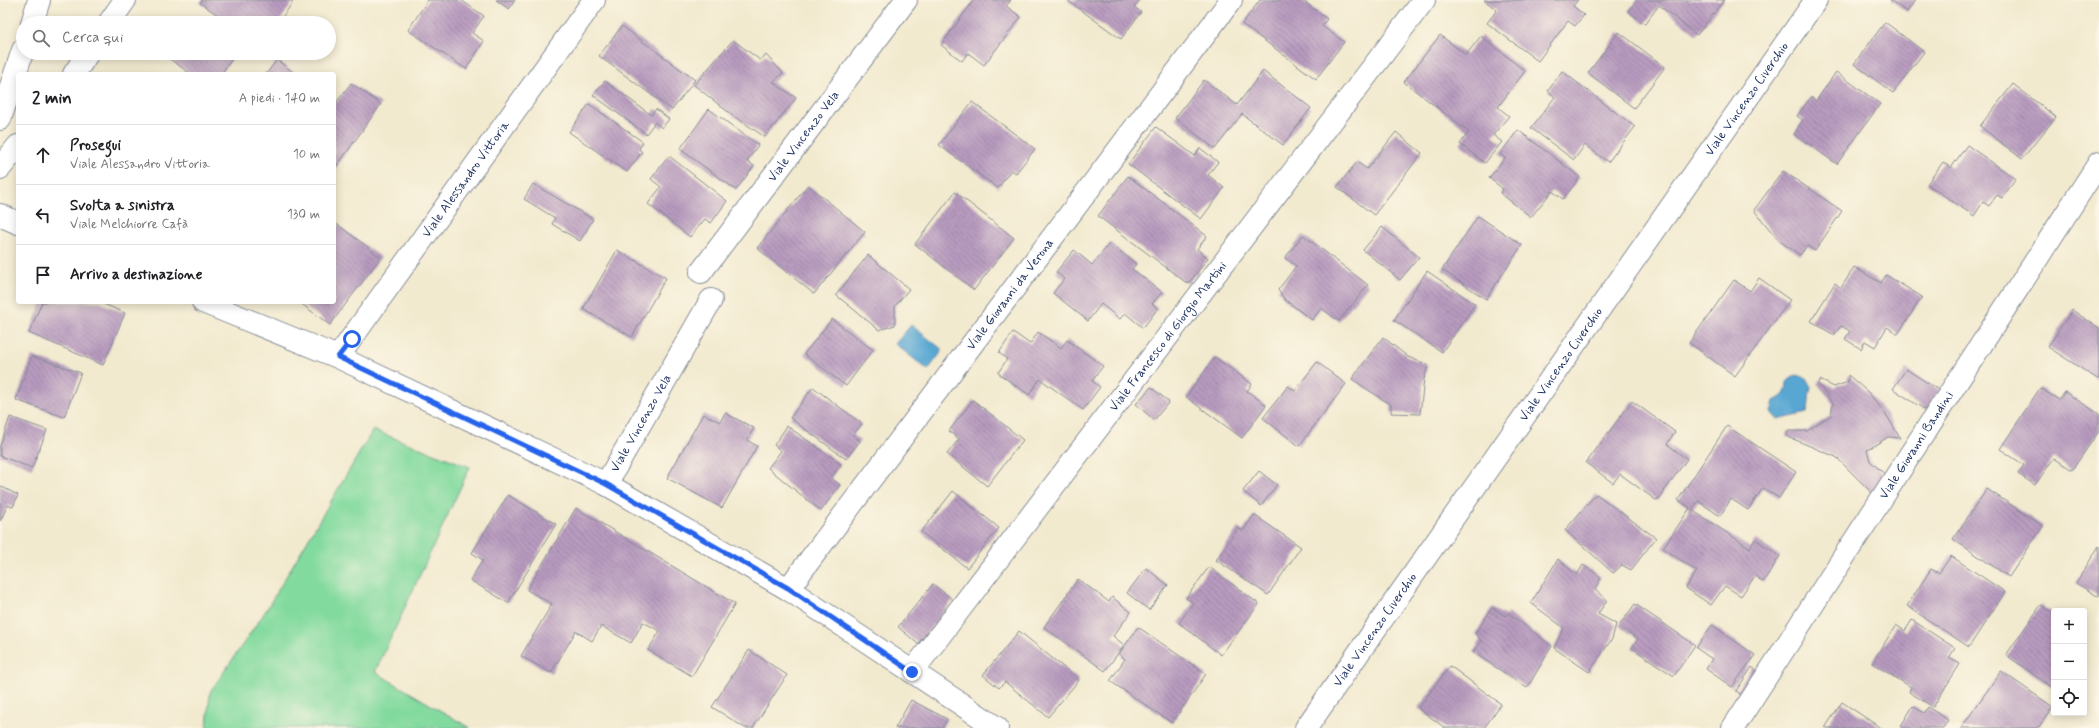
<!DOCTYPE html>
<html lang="it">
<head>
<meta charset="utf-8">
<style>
  :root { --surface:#fff; --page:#f6f6f6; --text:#202124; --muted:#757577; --line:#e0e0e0 }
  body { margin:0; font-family:Mynerve,sans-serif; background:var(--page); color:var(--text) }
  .controls { position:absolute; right:12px; bottom:12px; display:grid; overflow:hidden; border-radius:4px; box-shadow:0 2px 10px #0003 }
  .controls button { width:36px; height:36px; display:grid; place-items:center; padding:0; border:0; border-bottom:1px solid var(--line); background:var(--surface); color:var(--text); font:20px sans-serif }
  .stop { position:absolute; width:12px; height:12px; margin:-9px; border:3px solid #2563eb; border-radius:50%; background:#fff }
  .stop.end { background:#2563eb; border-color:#fff; box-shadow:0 1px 4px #0008 }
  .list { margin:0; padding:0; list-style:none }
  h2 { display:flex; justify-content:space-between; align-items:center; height:52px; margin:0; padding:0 16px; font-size:17px }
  h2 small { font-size:13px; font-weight:400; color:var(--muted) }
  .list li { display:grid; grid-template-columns:26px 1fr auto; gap:12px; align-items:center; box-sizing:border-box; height:60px; padding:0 16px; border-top:1px solid var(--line) }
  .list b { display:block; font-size:15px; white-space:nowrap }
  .list p { margin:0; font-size:13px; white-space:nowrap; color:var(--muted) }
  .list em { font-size:13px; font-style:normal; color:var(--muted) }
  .icon { flex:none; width:22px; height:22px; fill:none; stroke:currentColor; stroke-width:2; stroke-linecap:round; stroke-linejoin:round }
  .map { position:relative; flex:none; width:2099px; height:728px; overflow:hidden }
  .search { position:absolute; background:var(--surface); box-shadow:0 2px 10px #0003; left:16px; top:16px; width:320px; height:44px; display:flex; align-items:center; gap:10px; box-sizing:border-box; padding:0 14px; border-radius:22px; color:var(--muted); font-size:15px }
  .panel { position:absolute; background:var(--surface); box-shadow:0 2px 10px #0003; left:16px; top:72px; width:320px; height:232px; border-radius:4px }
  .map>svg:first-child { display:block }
  .grass { fill:#83da9f; stroke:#4f847e }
  .water { fill:#59a7d3; stroke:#3a6b98 }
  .building { fill:url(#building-back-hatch) }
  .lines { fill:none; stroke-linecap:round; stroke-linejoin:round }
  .street-casing { stroke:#868c96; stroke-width:24 }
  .street { stroke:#fff; stroke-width:22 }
  .route { stroke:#2563eb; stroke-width:5 }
  .labels { text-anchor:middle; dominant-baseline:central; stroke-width:3.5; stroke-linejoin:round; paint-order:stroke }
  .street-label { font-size:13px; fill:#1b2f5e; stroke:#fcf5e5 }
</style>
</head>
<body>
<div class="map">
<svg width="2099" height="728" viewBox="0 0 2099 728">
  <defs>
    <pattern id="building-back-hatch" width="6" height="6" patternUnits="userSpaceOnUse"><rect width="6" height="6" fill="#b89bbf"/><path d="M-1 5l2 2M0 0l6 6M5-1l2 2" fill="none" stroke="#957f9e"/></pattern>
  </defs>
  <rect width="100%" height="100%" fill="#fcf5e5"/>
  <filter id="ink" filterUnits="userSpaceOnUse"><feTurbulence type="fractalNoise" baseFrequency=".025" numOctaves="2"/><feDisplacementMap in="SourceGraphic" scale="8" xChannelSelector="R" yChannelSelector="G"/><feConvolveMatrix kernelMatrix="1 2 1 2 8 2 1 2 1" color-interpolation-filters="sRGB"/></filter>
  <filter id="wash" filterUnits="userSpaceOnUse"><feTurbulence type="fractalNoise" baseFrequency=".012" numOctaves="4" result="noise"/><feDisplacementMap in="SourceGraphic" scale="16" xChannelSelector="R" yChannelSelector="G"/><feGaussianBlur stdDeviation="0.9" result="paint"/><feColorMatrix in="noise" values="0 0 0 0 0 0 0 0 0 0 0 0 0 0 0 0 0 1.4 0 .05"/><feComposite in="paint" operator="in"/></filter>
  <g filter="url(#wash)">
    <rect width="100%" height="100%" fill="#f2eacf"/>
    <polygon class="grass" points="373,430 470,467 375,672 470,728 207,728 210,692 265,612"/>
    <g class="water">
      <polygon points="911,325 943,350 928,370 895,344"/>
      <path d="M1797,375L1806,378L1811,387C1808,396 1810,404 1807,413L1778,420L1771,412L1774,401C1784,396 1787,393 1787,381Z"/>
    </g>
    <g id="blocks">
      <g class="building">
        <polygon points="202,0 289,0 293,2 281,19 287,23 230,23 200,3"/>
        <polygon points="428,0 461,0 484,16 472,33 484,41 466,69 408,30"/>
        <polygon points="496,0 515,0 509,9"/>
        <polygon points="974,0 1011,0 1006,6 1021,17 984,65 968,53 962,61 941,45"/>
        <polygon points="1067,0 1140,0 1134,7 1141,12 1121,39"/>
        <polygon points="1260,0 1302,0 1327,19 1322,26 1344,42 1316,79 1242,24"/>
        <polygon points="1484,0 1578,0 1573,6 1584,15 1575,26 1568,21 1538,61 1487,23 1497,10"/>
        <polygon points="1637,0 1724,0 1697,35 1659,5 1645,24 1628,11"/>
        <polygon points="1890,0 1915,0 1907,12"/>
        <polygon points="1885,22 1924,52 1893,93 1854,64"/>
        <polygon points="622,26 695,80 672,110 599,56"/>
        <polygon points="1619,32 1665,67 1634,108 1588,73"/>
        <polygon points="1440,35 1466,55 1481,36 1525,71 1498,107 1509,116 1493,135 1502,142 1485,163 1460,144 1469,132 1404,82"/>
        <polygon points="733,40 760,60 766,55 783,73 773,82 796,98 765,137 732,115 694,85"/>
        <polygon points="165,53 232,53 235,55 221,74 191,74 164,55"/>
        <polygon points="277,60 296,74 266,74"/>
        <polygon points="1263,71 1311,108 1283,145 1242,114 1215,149 1175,118 1204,80 1237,105"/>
        <polygon points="1562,71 1635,127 1608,162 1585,145 1574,160 1531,128 1555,97 1548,91"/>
        <polygon points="1836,72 1880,104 1837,164 1794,134 1803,120 1797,116 1811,97 1816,101"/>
        <polygon points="605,81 651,115 656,109 669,119 662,128 655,122 646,134 593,95"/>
        <polygon points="351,83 381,104 334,170 334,101 336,103"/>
        <polygon points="2013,84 2056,117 2022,159 1980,126"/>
        <polygon points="972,102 1035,149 1016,173 1011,170 998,188 939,145"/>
        <polygon points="589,104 643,142 639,149 642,152 627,172 569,132"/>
        <polygon points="709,109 758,145 747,161 754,166 736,190 680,149"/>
        <polygon points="1156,127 1195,156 1200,148 1218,162 1208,175 1224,188 1201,219 1128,164"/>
        <polygon points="1518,130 1580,177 1563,199 1552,191 1531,217 1500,193 1503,189 1489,178 1505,158 1500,154"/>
        <polygon points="1396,132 1422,153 1374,215 1337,187 1357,162 1367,169"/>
        <polygon points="1967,145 2016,179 2002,198 1997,195 1989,206 1983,202 1974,216 1927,184 1943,162 1951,168"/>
        <polygon points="669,156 727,201 711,223 705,219 690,237 648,204 661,187 651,179"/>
        <polygon points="1783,171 1842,211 1815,251 1807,246 1800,255 1778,240 1754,210"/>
        <polygon points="1128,176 1207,236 1197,249 1208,258 1188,284 1098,216"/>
        <polygon points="533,184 593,219 580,241 552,224 555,218 524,199"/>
        <polygon points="808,185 865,232 814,294 757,248"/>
        <polygon points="955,192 1014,238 974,290 915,244"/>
        <polygon points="1478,216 1522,245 1486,299 1442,270"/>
        <polygon points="334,222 381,257 330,325 299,302 334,302"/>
        <polygon points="1382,227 1419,257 1400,280 1363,250"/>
        <polygon points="1303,235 1368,285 1339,321 1321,308 1312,320 1285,300 1278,290 1296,266 1285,258"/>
        <polygon points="1110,243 1136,264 1132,269 1162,292 1152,304 1158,308 1143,328 1125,313 1120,319 1101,304 1088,321 1053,293 1064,279 1056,272 1074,250 1092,265"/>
        <polygon points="617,250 666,278 632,337 583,309"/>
        <polygon points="868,255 909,289 895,306 895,325 879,330 836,295"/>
        <polygon points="1854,267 1881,283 1886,275 1922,297 1898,334 1887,327 1875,347 1865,341 1861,349 1845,339 1850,331 1841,326 1834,335 1811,321 1835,283 1841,288"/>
        <polygon points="1427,271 1475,304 1442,352 1394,320"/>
        <polygon points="1759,278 1790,300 1735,376 1689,343 1734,280 1750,291"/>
        <polygon points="42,302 99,302 125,313 103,365 29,333"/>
        <polygon points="2072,310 2099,328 2099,380 2048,347"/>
        <polygon points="832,319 873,350 846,386 804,354"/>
        <polygon points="1013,332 1030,344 1038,332 1061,348 1067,340 1103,366 1092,381 1100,387 1083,410 1040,379 1029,395 998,373 1007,359 999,353"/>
        <polygon points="1383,337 1408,357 1428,365 1424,379 1420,414 1391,413 1391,405 1352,379"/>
        <polygon points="32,356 81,373 64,417 16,400"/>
        <polygon points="1215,357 1252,384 1247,391 1266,405 1242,438 1186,397"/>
        <polygon points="1317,362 1346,384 1299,446 1263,418 1288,386 1295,391"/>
        <polygon points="1906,369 1940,391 1927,411 1893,389"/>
        <polygon points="1848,375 1869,393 1887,416 1900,438 1888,437 1867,450 1870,461 1887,476 1875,496 1836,457 1786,436 1788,431 1807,431 1831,415 1833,403 1818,384 1820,380 1834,387 1848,382"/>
        <polygon points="813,387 862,424 853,435 860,441 846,459 790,418"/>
        <polygon points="1151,387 1169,402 1154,420 1136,404"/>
        <polygon points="2040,388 2059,400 2065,392 2099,414 2099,431 2072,470 2054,458 2035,485 2018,474 2024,465 2000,449"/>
        <polygon points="973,400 1023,440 987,486 947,454 959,439 949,431"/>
        <polygon points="1632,401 1675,432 1667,444 1687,459 1657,501 1620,474 1613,483 1586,463"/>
        <polygon points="725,413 754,428 747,440 757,446 722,508 667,478 703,414 720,422"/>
        <polygon points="10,417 47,430 32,468 0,456 0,446"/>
        <polygon points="787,426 841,464 831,478 840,485 821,511 768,468 781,451 774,445"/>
        <polygon points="1727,426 1796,472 1779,498 1763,488 1748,510 1731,499 1720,516 1698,501 1692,510 1750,548 1755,539 1780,556 1763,582 1755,576 1741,596 1725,586 1711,605 1686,588 1697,571 1663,548 1690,508 1678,500"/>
        <polygon points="1259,471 1277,485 1261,506 1243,491"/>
        <polygon points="0,486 18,495 13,507 8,505 0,521"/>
        <polygon points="1987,489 2043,526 2009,577 1953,539"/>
        <polygon points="953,491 999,528 967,568 921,532"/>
        <polygon points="1596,494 1656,538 1631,570 1622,565 1613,573 1565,530"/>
        <polygon points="508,495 556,524 508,603 470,580 483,560 472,553"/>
        <polygon points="576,508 735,604 692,676 648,650 660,631 643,622 631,643 601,626 592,641 576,631 551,673 521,656 552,604 527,590"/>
        <polygon points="1254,515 1301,547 1268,595 1216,560 1238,528 1243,531"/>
        <polygon points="2099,546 2099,597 2076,583"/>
        <polygon points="1951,556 2005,592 1969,647 1907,606 1931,569 1939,573"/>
        <polygon points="1558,559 1577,575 1583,565 1601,577 1595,590 1607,600 1598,614 1616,624 1612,639 1589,672 1554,648 1564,628 1531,603"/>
        <polygon points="1209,567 1259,604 1221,655 1179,623 1193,603 1186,598"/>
        <polygon points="1146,568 1168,585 1149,610 1127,593"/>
        <polygon points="1078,579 1109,602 1112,597 1131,612 1113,636 1124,645 1105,671 1044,627"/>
        <polygon points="933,584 953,600 918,644 898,627"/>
        <polygon points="1635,604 1695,645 1674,676 1632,648 1638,639 1619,626"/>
        <polygon points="2041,605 2054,614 2053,688 2006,655"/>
        <polygon points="1492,608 1505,616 1508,613 1552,646 1527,688 1473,652 1481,640 1475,634"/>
        <polygon points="1912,620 1955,648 1949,658 1960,664 1933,707 1909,692 1911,687 1872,663 1896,625 1905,631"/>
        <polygon points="1712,625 1755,655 1732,687 1706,669 1712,659 1696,648"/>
        <polygon points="1138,627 1206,674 1172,723 1110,681 1125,659 1119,654"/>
        <polygon points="1019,631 1079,680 1048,717 1005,682 999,688 983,675"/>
        <polygon points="749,650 787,675 753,728 745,728 712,707"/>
        <polygon points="1450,666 1501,704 1484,728 1445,728 1418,708"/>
        <polygon points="1752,667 1761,674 1745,697 1736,691"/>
        <polygon points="2001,671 2053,707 2038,728 1961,728"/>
        <polygon points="911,700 947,719 942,728 895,728"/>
        <polygon points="1842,702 1881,728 1825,728"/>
        <polygon points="1913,706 1924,713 1928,707 1948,720 1943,728 1903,728 1901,726"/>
      </g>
    </g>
  </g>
  <g filter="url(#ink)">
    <use href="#blocks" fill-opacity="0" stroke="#868c96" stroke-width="1"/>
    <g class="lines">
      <defs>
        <g id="street">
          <polyline points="32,23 39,0"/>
          <polyline points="109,23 125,0"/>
          <polyline points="74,74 88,53"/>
          <polyline points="0,119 23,50"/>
          <polyline points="0,168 18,146"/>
          <polyline points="0,215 18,223"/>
          <path id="s1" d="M701,272L906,0"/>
          <polyline points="203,302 338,357 606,484 788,589 997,728"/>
          <path id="s2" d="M338,357L594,0"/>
          <path id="s3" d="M606,484L711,300"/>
          <path id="s4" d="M788,589L1231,0"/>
          <path id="s5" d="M912,672L1424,0"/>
          <path id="s6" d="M1306,728L1816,0"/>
          <path id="s7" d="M1733,728L2099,163"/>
        </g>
      </defs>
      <use href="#street" class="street-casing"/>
      <use href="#street" class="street"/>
    </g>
  </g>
  <g class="lines" filter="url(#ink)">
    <polyline class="route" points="352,339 338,357 606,484 788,588 912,672"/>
  </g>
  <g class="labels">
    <g class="street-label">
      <text stroke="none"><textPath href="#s6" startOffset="768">Viale Vincenzo Civerchio</textPath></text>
      <text stroke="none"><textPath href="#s1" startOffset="170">Viale Vincenzo Vela</textPath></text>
      <text stroke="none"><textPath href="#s2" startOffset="219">Viale Alessandro Vittoria</textPath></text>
      <text stroke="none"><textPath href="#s4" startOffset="369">Viale Giovanni da Verona</textPath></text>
      <text stroke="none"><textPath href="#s5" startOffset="422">Viale Francesco di Giorgio Martini</textPath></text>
      <text stroke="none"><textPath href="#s6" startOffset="444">Viale Vincenzo Civerchio</textPath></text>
      <text stroke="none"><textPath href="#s3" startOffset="70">Viale Vincenzo Vela</textPath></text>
      <text stroke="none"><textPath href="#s7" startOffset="337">Viale Giovanni Bandini</textPath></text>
      <text stroke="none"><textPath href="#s6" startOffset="120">Viale Vincenzo Civerchio</textPath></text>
    </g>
  </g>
</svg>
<div class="controls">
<button>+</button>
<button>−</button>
<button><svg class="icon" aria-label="locate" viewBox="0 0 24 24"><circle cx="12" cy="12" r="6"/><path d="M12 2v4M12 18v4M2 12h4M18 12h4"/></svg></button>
</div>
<div class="stop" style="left:352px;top:339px"></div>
<div class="stop end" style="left:912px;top:672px"></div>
<div class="search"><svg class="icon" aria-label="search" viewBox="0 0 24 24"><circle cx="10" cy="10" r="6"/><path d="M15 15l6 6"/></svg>Cerca qui</div>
<section class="panel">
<h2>2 min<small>A piedi · 140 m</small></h2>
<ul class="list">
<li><svg class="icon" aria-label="ahead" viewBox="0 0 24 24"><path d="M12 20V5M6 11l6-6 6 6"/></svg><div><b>Prosegui</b><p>Viale Alessandro Vittoria</p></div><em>10 m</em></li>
<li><svg class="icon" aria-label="left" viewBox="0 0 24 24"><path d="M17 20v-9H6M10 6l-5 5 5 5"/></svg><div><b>Svolta a sinistra</b><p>Viale Melchiorre Cafà</p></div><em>130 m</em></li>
<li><svg class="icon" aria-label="arrive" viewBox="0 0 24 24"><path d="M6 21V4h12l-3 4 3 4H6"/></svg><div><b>Arrivo a destinazione</b></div></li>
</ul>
</section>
</div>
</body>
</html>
